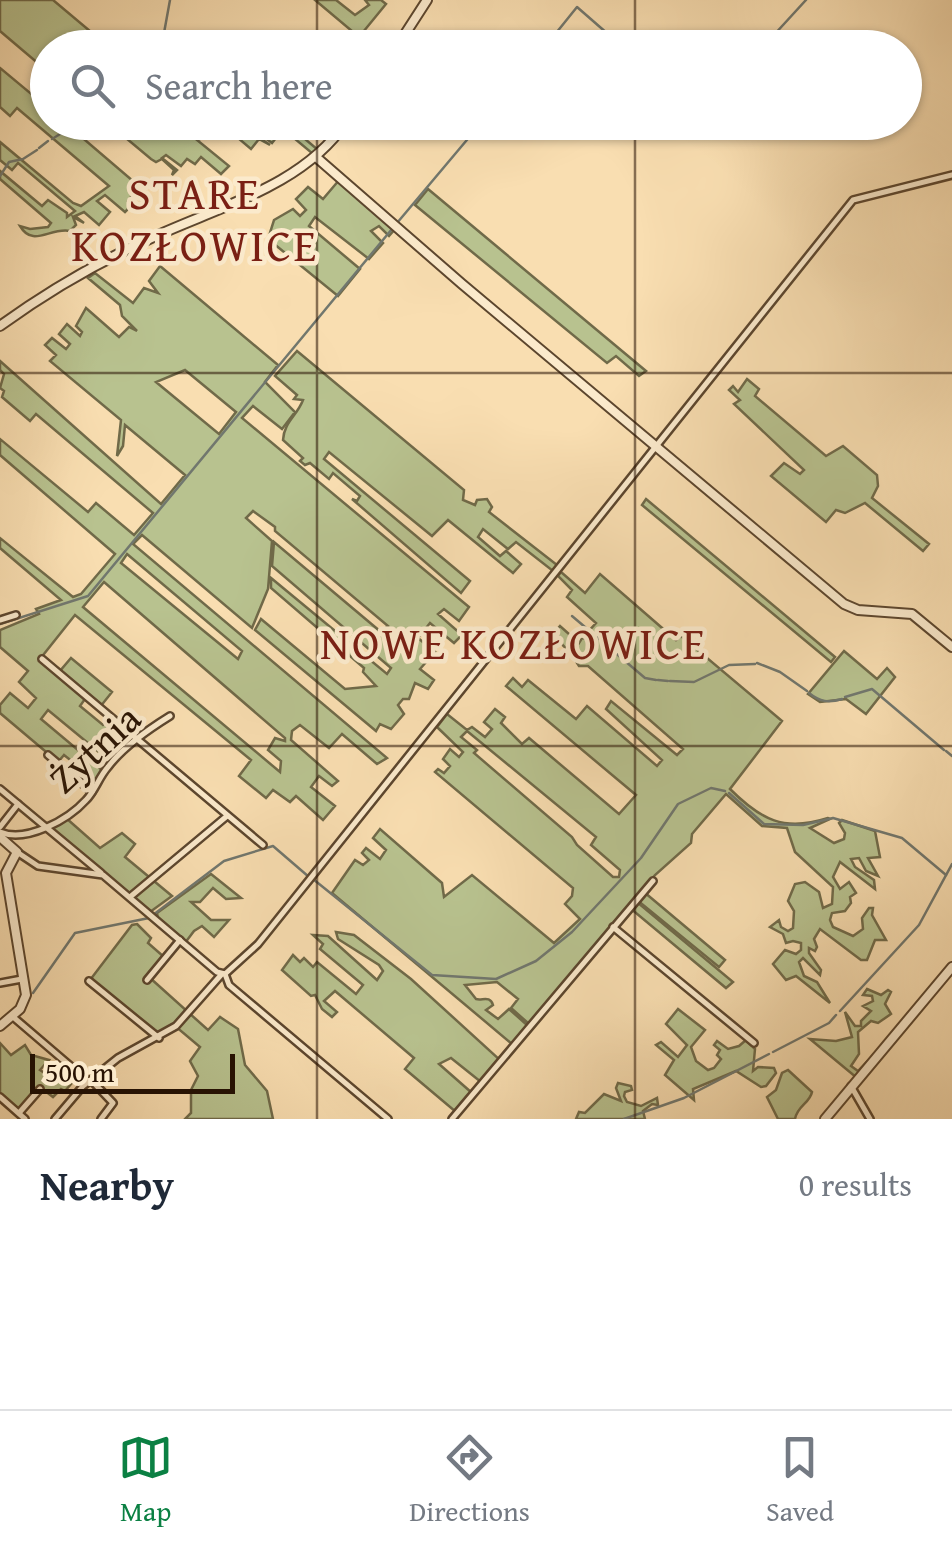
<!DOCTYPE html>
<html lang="en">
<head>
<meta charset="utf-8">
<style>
  :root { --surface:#fff; --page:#f6f6f7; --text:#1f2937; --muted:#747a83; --line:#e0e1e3; --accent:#0b8043 }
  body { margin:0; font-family:"Gentium Book Plus",serif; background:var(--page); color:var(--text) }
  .scale { position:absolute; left:30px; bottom:25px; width:205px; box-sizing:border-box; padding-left:10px; border:5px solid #281303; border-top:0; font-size:28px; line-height:35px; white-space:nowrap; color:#281303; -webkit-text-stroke:8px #fbeacc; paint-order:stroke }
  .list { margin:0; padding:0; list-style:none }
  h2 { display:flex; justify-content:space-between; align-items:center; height:130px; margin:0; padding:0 40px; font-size:42px }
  h2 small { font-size:32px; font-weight:400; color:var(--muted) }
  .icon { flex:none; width:55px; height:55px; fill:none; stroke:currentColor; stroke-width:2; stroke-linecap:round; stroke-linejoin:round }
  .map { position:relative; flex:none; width:952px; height:1119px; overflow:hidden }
  .search { position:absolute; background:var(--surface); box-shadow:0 2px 8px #0004; left:30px; right:30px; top:30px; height:110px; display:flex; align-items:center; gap:25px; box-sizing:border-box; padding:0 35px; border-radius:55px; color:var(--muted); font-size:38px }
  .sheet { height:290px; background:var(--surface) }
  nav { display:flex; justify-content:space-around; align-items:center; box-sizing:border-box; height:140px; border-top:2px solid var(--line); background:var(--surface); font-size:28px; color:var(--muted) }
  nav a { display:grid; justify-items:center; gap:5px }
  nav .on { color:var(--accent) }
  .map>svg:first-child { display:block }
  .green { fill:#b8c28f; stroke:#706a49; stroke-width:2.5; fill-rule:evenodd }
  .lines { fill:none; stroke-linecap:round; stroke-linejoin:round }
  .stream { stroke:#71776e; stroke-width:2.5 }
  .minor-casing { stroke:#5c462e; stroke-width:10 }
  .tertiary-casing { stroke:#5c462e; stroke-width:12 }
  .minor { stroke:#fbeacc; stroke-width:5 }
  .tertiary { stroke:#fbeacc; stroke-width:8 }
  .grid { fill:none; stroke:#281303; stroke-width:2.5; stroke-opacity:0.55 }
  .labels { text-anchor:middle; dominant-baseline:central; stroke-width:9; stroke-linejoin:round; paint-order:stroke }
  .street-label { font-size:40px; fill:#281303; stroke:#fbeacc }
  .quarter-label { font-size:45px; letter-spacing:2.5px; fill:#7a1f14; stroke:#fbeacc }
</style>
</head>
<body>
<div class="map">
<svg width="952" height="1119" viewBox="0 0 952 1119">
  <rect width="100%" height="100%" fill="#f9deb1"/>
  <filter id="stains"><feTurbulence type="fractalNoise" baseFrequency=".002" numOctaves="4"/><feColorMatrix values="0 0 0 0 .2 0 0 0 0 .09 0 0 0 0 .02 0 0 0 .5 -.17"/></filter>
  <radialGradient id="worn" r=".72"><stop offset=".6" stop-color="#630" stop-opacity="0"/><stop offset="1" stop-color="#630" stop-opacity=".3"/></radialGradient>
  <g class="green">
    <polygon points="0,0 53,0 109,47 48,48 47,71 0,31"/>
    <polygon points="315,0 336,0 355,15 369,5 365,0 381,0 386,4 359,37"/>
    <path d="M0,68L47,107L48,122L69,125L64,132L71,128L147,193L142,201L133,194L128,201L132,205L125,212L105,195L97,201L110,212L99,225L84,212L75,216L84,223L73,217L76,225L70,231C50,227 33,248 20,226L30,229L48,227L51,223L0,179V171L42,206L48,200L67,213V217L75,211L18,163L12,170L0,160V142L73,203L81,206L109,186L17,108L10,116L0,107Z"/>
    <polygon points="108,123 201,123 215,134 197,140 229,166 221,174 201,157 195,164 187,159 181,166 166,155 162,158 177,170 172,175 174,170 162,159 156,162 151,159"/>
    <polygon points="223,123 306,123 302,128 296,124 292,128 318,150 313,154 276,123 269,132 276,138 272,143 249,126 247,129 270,145 259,139 251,149 224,126 214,128"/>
    <polygon points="340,179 395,229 389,236 379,226 371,231 383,243 369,259 315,217 309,226 360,269 338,296 268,239 274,220 293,209 300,216 306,210 296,199 308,187 323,199"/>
    <polygon points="428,189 646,371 639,376 616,356 607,363 415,205"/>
    <path d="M160,266L278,365L265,382L295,412L282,429L253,406L242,418L469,607L459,621L444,609L438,614L462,635L454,643L430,623L418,638L435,652L420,669L434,680L428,689L415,683L409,699H403L398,705L404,714L391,729L380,724L376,731L255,630L261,619L345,689L376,686L363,672L364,668L271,588V578L387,674L391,668L272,566L274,542L381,632L388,626L275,531V527L253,511L246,518L272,541L268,589L252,628L142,535L133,544L387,758L377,764L342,734L329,748L300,725L292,731L291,740L338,781L332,786L319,776L311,787L335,806L323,820L296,796L290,802L273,790L266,798L239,776L251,760L75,615L40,659L59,672L71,658L112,692L100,707L87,696L80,706L103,725L111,719L135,740L111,762L48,710L41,719L103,771L97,781L64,755L58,762L0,713V705L10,693L28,708L36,698L19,682L28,671L0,647V630L39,614L36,609L61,600L0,548V538L73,597L81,594L115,554L0,455V439L88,512L96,503L134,535L153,513L36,414L30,421L2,397L4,391L0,388L4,374L0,370V361L161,504L185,475L125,425L123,446L117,456L121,420L50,361L56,355L45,345L52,338L66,349L70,344L59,334L67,324L80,336L82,332L76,326L86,308L119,337L129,327L137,331L122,316L120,305L88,278L95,273L133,303L144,288L158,293L149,281ZM185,370L236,412L219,434L156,382ZM127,554L242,651L238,659L121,563ZM104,582L285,738V741L275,738L268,750L281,761L280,772L83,607Z"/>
    <path d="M297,351L464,490L463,500L475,505L477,500L487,499L492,507L489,512L557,565L553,571L516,542L508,549L483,529L478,537L500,556L506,551L521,564L513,573L448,520L432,536L329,452L324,459L470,581L461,593L352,499L357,501L360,496L333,473L329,479L310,463L305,465L300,461L303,458L283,440C284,422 297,416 303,400L294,399L297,395L275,376Z"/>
    <polygon points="747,379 759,389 755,396 826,456 843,446 877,475 878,486 872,498 929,544 923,551 865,503 845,513 836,510 826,522 771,476 784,463 800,474 804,470 734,404 740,400 729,390 733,386 738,392"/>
    <polygon points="646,499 835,657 831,662 642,505"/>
    <path d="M561,572L585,593L600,574L676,640L681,636L782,721L730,789C761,820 784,832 828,818L830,819L810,828L834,843L844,839L845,833L839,823L842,820L875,831L880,857L868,858L878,876L866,871L859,858L851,859L855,867L874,880L875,889L840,862L833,877L840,889L849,882L856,893L850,897L851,903L845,911L832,913L830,920L833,927L853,936L863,929L862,918L869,908H873L872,915L886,940H875L867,960H861L820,929L814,939L817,947L815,951L809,948V953L821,970L820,975L803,958L799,962L804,976L817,982L830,1003L796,976L786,980L773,964L785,950L796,954L801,950V943L793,941L786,943L783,934L770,927L779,920L781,927L788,931L793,928L794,911L788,901L795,884L805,882L819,892L823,908L832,904L833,887L795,852L787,828L762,826L726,794L692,834L691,843L655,875L535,1018L528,1023L511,1008L518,999L497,982L465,985L476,999C482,1001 490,995 493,1005L486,1010L498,1019L509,1009L527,1025L512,1044L332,893L355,860L363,865L369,860L362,853L366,848L380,859L386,850L373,838L380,829L442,883L444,897L472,875L554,943L580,919L565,904L572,896L573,888L435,772L438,769L444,773L450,766L443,759L450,749L459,757L463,752L437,727L447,714L467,730L472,727L485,737L492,729L484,722L495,709L505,717L501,723L522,744L529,738L619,814L636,795L506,686L513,678L522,687L528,680L576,719L587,706L657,766L662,760L606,709L611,701L677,755L683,749L588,666H579L570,652L552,635L560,626L579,643L582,638L588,639L586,634L596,623L567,597L572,590L558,576ZM467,731L596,837L591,845L620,870L619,877H613L577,845L572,837L474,753L477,750L461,737Z"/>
    <polygon points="844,651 877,679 887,668 895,677 866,714 846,699 820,702 808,694"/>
    <polygon points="66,818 100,848 122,833 135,844 125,857 172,896 150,912 49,831 50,826"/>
    <polygon points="211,874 241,898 226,899 213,888 200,902 191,902 211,920 229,920 214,937 202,926 194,931 185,943 158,919 157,913"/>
    <polygon points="644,892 725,960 719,967 637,900"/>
    <polygon points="637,902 733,982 726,988 630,908"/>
    <polygon points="137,924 151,938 148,943 164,957 149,977 208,1030 220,1017 238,1029 245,1065 267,1091 273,1119 185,1119 191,1113 191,1090 198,1076 190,1061 200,1047 174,1025 159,1037 90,980 132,925"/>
    <polygon points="336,932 354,935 411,979 500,1060 481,1082 451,1058 439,1064 472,1093 456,1112 405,1069 414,1058 335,991 324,1001 337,1012 332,1017 322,1009 315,995 311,996 282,970 293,955 300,962 304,958 313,967 317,962 356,994 363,985 320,949 323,944 313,935 328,936 377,980 383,971 379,965 338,939"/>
    <polygon points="867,989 881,995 888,990 891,992 885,1004 891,1014 878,1023 871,1021 858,1032 859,1054 851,1066 858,1071 892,1035 857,1078 810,1039 836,1041 852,1037 845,1012 855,1026 861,1026 861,1021 871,1011 863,1006 873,1001 872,996 863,995"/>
    <polygon points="678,1009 705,1030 691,1047 696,1061 708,1070 714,1068 721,1059 717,1055 720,1050 714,1045 717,1041 728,1049 739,1046 746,1040 755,1049 753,1071 758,1067 774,1068 776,1073 766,1086 761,1087 736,1071 693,1089 694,1100 665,1075 674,1060 656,1045 661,1042 678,1057 687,1045 666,1024"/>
    <polygon points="0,1043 11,1055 25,1045 31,1055 49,1060 40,1070 46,1074 70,1070 78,1076 65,1091 61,1089 53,1097 40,1087 18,1111 0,1095"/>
    <path d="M788,1070L812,1092C810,1103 797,1106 795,1119H778L767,1097L776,1090L782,1073Z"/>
    <polygon points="618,1083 631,1086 632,1090 625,1092 624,1096 627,1102 641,1106 657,1098 658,1105 652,1104 643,1111 645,1119 576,1119 579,1112 585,1113 604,1094 621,1101 616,1088"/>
  </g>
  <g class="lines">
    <g class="stream">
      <polyline points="156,48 164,33 170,0"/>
      <polyline points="544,48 577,7 624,48"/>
      <polyline points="762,48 806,0"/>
      <polyline points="52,139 65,131"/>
      <polyline points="39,148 48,141"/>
      <polyline points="0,176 9,162 23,159 37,150"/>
      <polyline points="397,223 482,122"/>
      <polyline points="572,616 645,678 656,680"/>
      <polyline points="0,624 88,596 392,229"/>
      <polyline points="757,663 780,672 807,691"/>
      <polyline points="658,680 668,681"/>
      <polyline points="670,681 694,682 729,665 755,664"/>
      <path d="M809,693C820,702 829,703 842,699"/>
      <polyline points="845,697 872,689 944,750"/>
      <polyline points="946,751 952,756"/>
      <polyline points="729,793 764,824 803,825 833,818 902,838 946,875"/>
      <polyline points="313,879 432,975 496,979 536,961 572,932 641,858 678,804 711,788 725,791"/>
      <polyline points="153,915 224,861 273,846 309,877"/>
      <polyline points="33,993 75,933 149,918"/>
      <polyline points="840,1011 919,925 952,864"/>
      <polyline points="773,1052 829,1023 836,1015"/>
      <polyline points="624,1119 684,1098 769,1054"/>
    </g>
    <defs>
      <g id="minor">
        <polyline points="0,620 16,615"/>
        <polyline points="42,659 263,845"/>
        <polyline points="48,755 92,792"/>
        <polyline points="0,789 101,873"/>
        <polyline points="0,827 18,804"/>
        <path d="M0,832C26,843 68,820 86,800C95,791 99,777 108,767C123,747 149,729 170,716"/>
        <polyline points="17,852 38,866 103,875 217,972 225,974"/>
        <polyline points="130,897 227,816"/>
        <polyline points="613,927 754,1043"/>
        <polyline points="225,974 258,944 853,200 952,175"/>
        <polyline points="225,974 229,985 388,1119"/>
        <polyline points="147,980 180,940"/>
        <polyline points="89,981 159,1038"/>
        <polyline points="0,983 22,979"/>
        <polyline points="12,1016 88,1081"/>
        <polyline points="93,1082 113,1103 101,1119"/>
        <polyline points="851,1086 870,1119"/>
        <polyline points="0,1097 25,1119"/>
        <polyline points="19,1113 40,1089"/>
        <polyline points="55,1119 83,1086 118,1058 176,1026 221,975"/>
        <polyline points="452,1119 653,881"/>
      </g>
      <g id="tertiary">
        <polyline points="396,48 427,0"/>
        <polyline points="316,157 462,284 844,604 858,610 912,614 952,647"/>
        <path d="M0,326C44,294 95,264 145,241C213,208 302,188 346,122"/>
        <polyline points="0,837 17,852 6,873 26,995 20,1009 0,1026"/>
        <polyline points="825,1119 952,967"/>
      </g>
    </defs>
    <use href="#minor" class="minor-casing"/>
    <use href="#tertiary" class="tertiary-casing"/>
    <use href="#minor" class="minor"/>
    <use href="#tertiary" class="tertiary"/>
  </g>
  <path class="grid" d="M317,0V48M635,0V48M317,122V1119M635,122V1119M0,373H952M0,746H952"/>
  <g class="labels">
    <g class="street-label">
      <text transform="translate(94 748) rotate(-43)">Żytnia</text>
    </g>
    <g class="quarter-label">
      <text x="195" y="192">STARE<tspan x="195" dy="52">KOZŁOWICE</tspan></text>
      <text x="514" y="642">NOWE KOZŁOWICE</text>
    </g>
  </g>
  <rect width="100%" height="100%" filter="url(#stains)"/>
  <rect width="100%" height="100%" fill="url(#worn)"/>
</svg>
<div class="scale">500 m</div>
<div class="search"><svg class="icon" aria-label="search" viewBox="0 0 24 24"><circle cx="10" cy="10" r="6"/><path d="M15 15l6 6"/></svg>Search here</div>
</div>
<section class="sheet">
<h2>Nearby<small>0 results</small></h2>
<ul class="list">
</ul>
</section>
<nav>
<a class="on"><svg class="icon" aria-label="map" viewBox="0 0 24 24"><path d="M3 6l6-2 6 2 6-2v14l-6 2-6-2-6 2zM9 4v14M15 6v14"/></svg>Map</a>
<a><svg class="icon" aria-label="directions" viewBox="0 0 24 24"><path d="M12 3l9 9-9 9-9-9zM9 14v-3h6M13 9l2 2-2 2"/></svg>Directions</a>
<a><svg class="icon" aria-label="saved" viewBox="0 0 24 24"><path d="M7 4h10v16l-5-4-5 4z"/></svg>Saved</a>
</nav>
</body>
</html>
